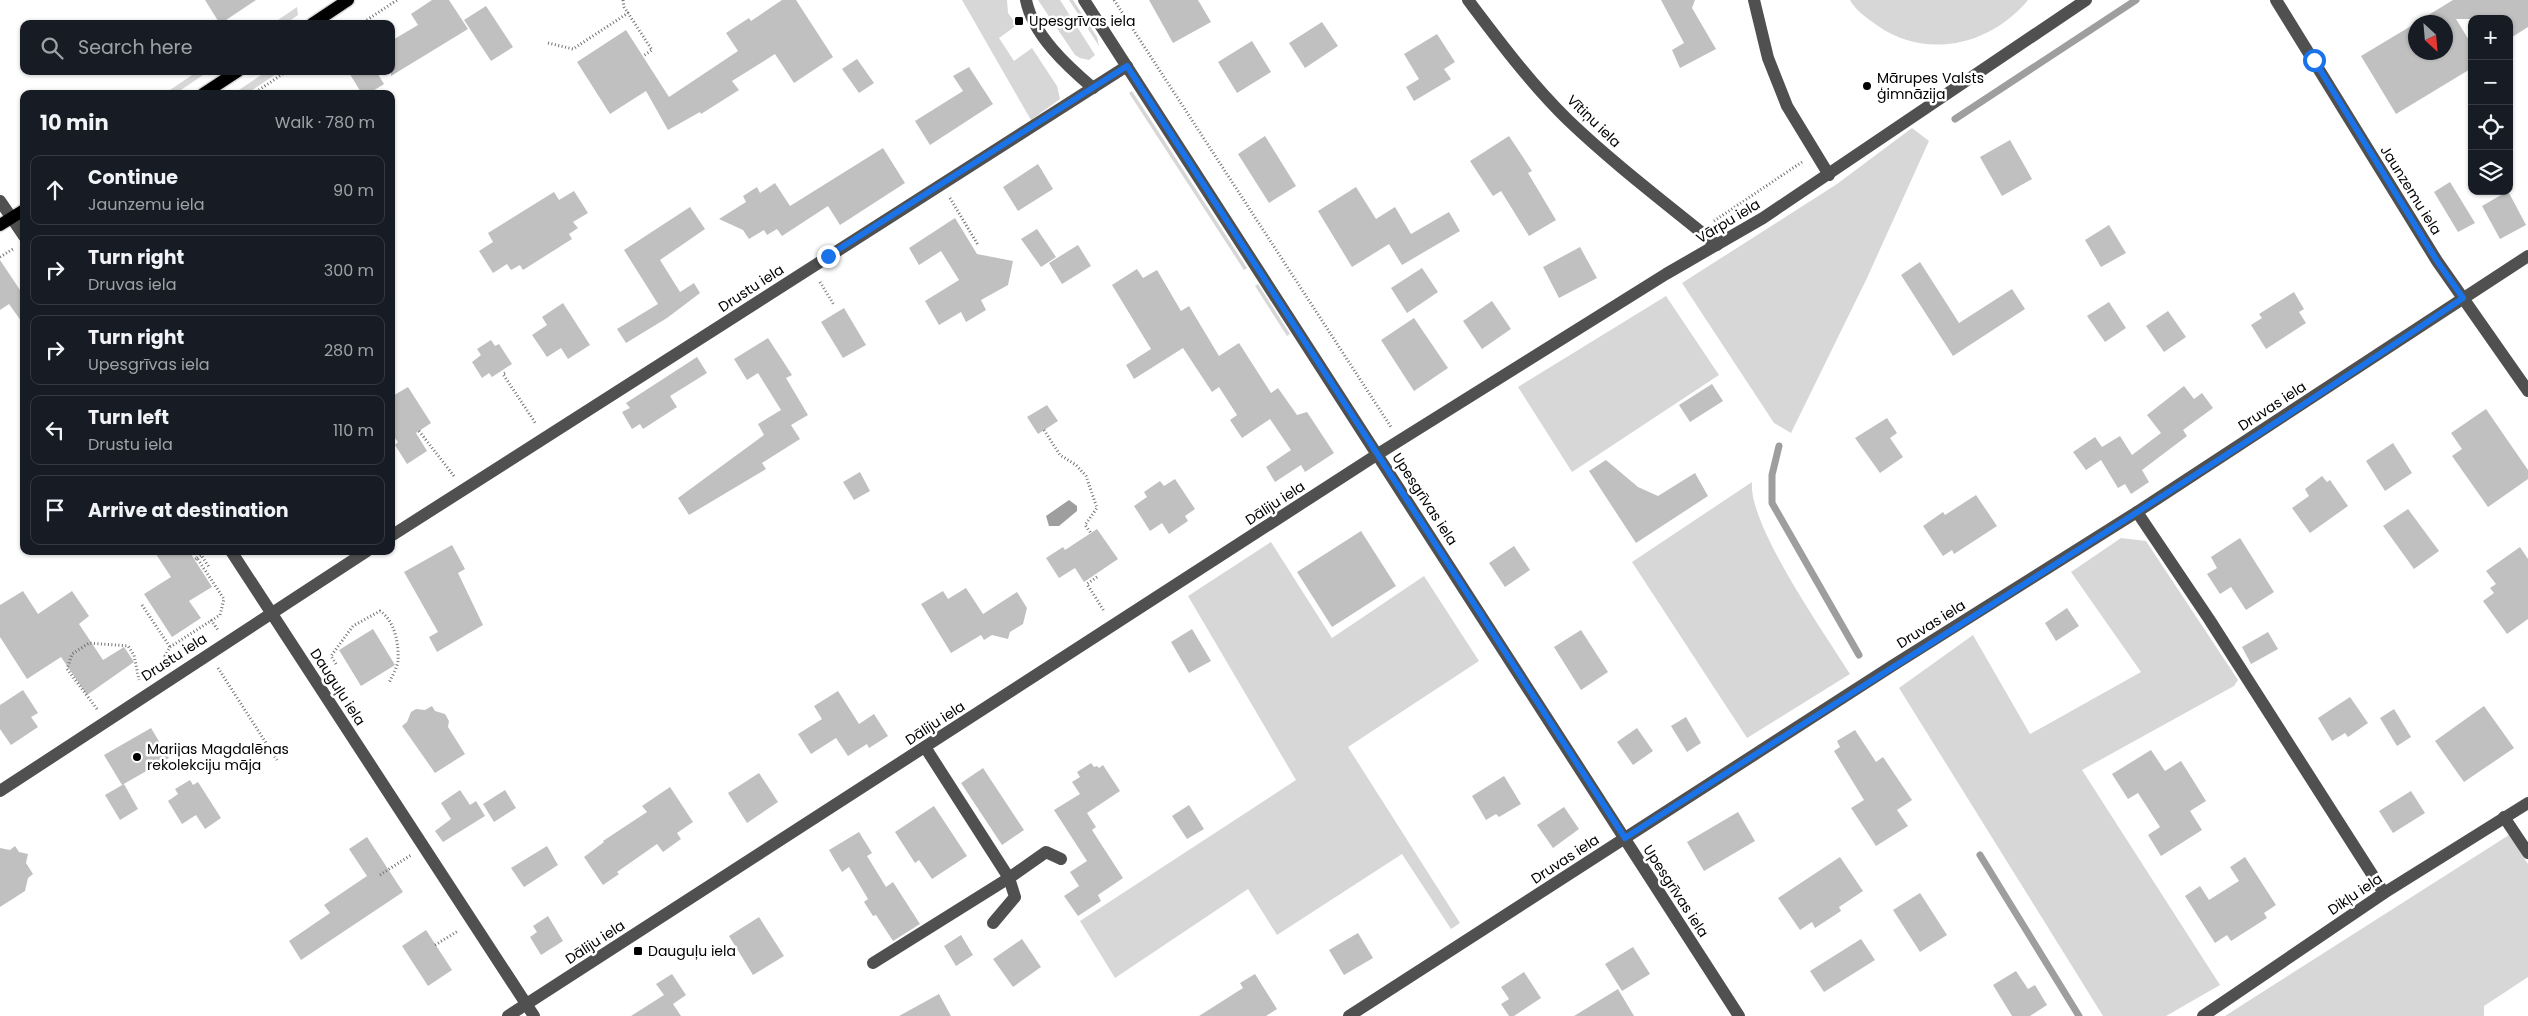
<!DOCTYPE html>
<html lang="en">
<head>
<meta charset="utf-8">
<style>
  :root { --surface:#171b24; --page:#20242c; --text:#f1f3f6; --muted:#9ea1a6; --line:#363941 }
  body { margin:0; font-family:Poppins,sans-serif; background:var(--page); color:var(--text) }
  .controls { position:absolute; right:15px; top:15px; display:grid; overflow:hidden; border-radius:10px; box-shadow:0 1px 4px #0004 }
  .controls button { width:45px; height:45px; display:grid; place-items:center; padding:0; border:0; border-bottom:1px solid var(--line); background:var(--surface); color:var(--text); font:25px sans-serif }
  .compass { position:absolute; left:2408px; top:15px; width:45px; height:45px; border-radius:50%; background:var(--surface); box-shadow:0 1px 4px #0004; rotate:154deg }
  .stop { position:absolute; width:15px; height:15px; margin:-11px; border:4px solid #1a73e8; border-radius:50%; background:#fff }
  .stop.end { background:#1a73e8; border-color:#fff; box-shadow:0 1px 5px #0008 }
  .list { margin:0; padding:0; list-style:none }
  h2 { display:flex; justify-content:space-between; align-items:center; height:65px; margin:0; padding:0 20px; font-size:21px }
  h2 small { font-size:16px; font-weight:400; color:var(--muted) }
  .list li { display:grid; grid-template-columns:32px 1fr auto; gap:15px; align-items:center; box-sizing:border-box; height:70px; margin:0 10px 10px; padding:0 10px; border:1px solid var(--line); border-radius:10px }
  .list b { display:block; font-size:19px; white-space:nowrap }
  .list p { margin:0; font-size:16px; white-space:nowrap; color:var(--muted) }
  .list em { font-size:16px; font-style:normal; color:var(--muted) }
  .icon { flex:none; width:28px; height:28px; fill:none; stroke:currentColor; stroke-width:2; stroke-linecap:round; stroke-linejoin:round }
  .map { position:relative; flex:none; width:2528px; height:1016px; overflow:hidden }
  .search { position:absolute; background:var(--surface); box-shadow:0 1px 4px #0004; left:20px; top:20px; width:375px; height:55px; display:flex; align-items:center; gap:12px; box-sizing:border-box; padding:0 18px; border-radius:10px; color:var(--muted); font-size:19px }
  .panel { position:absolute; background:var(--surface); box-shadow:0 1px 4px #0004; left:20px; top:90px; width:375px; height:465px; border-radius:10px }
  .map>svg:first-child { display:block }
  .green { fill:#d7d7d7 }
  .water { fill:#9e9e9e }
  .lines { fill:none; stroke-linecap:round; stroke-linejoin:round }
  .stream { stroke:#9e9e9e; stroke-width:7 }
  .building { fill:#c0c0c0 }
  .major-casing { stroke:#dbdbdb; stroke-width:15 }
  .path { stroke:#727272; stroke-width:3; stroke-dasharray:1 2.5; stroke-linecap:butt }
  .minor { stroke:#505050; stroke-width:12 }
  .major { stroke:#000; stroke-width:12 }
  .route { stroke:#1a73e8; stroke-width:6 }
  .poi-dot { fill:#000; stroke:#fff; stroke-width:2 }
  .labels { text-anchor:middle; dominant-baseline:central; stroke-width:5; stroke-linejoin:round; paint-order:stroke }
  .poi-label { font-size:14px; fill:#000; stroke:#fff; text-anchor:start }
  .street-label { font-size:14px; fill:#000; stroke:#fff }
</style>
</head>
<body>
<div class="map">
<svg width="2528" height="1016" viewBox="0 0 2528 1016">
  <rect width="100%" height="100%" fill="#fff"/>
  <g class="green">
    <polygon points="962,0 1007,0 1008,13 1017,25 999,38 1014,61 1032,48 1057,86 1060,99 1031,120"/>
    <polygon points="1038,0 1060,0 1095,55 1089,60 1080,58 1075,55"/>
    <polygon points="1069,0 1073,0 1097,37 1099,46"/>
    <path d="M1850,0H2028C1991,45 1927,60 1878,26C1868,19 1856,11 1850,0Z"/>
    <polygon points="297,7 298,15 285,24 272,24"/>
    <polygon points="198,71 209,71 175,94 164,94"/>
    <polygon points="267,71 281,71 246,94 233,94"/>
    <polygon points="1132,91 1247,268 1244,270 1129,93"/>
    <polygon points="1912,128 1929,141 1867,278 1791,433 1774,423 1682,283 1837,184"/>
    <polygon points="1258,284 1290,334 1287,336 1255,286"/>
    <polygon points="1666,296 1719,375 1572,472 1518,387"/>
    <path d="M1752,482C1748,525 1825,634 1850,674L1747,738L1632,562Z"/>
    <polygon points="2121,538 2146,541 2238,680 2234,686 2082,770 2220,985 2166,1016 2103,1016 1899,688 1973,635 2030,734 2141,672 2071,572"/>
    <polygon points="1271,542 1332,638 1424,576 1479,661 1348,747 1460,923 1451,929 1402,854 1277,935 1248,889 1115,978 1080,921 1296,780 1188,596"/>
    <polygon points="2509,835 2528,864 2528,977 2484,1006 2484,1016 2225,1016"/>
  </g>
  <polygon class="water" points="1069,500 1077,506 1077,511 1059,526 1049,526 1046,516"/>
  <g class="lines">
    <g class="stream">
      <polyline points="1955,119 2136,0"/>
      <polyline points="1779,446 1772,475 1772,503 1859,655"/>
      <polyline points="1980,855 2079,1016"/>
    </g>
  </g>
  <g class="building">
    <polygon points="205,0 256,0 220,24"/>
    <polygon points="432,0 449,0 468,29 391,76 391,41 418,25 411,14"/>
    <polygon points="782,0 796,0 833,57 794,83 775,54 732,81 739,90 701,114 700,112 668,130 646,91 610,114 577,62 626,30 669,97 738,51 726,33 749,18 751,21"/>
    <polygon points="1149,0 1198,0 1211,22 1173,43"/>
    <polygon points="1661,0 1695,0 1692,8 1716,49 1680,68 1672,50 1684,43"/>
    <polygon points="2453,0 2528,0 2528,27 2509,39 2509,19 2456,19 2472,45 2472,68 2396,114 2361,56 2416,23 2416,52 2446,52 2446,22 2417,22"/>
    <polygon points="486,6 513,47 491,61 464,20"/>
    <polygon points="1322,22 1338,46 1305,68 1289,43"/>
    <polygon points="1437,34 1455,62 1444,69 1451,79 1414,101 1406,87 1419,79 1404,54"/>
    <polygon points="1252,41 1271,72 1237,93 1218,62"/>
    <polygon points="857,59 874,83 859,93 842,69"/>
    <polygon points="969,67 993,104 930,145 915,121 963,91 953,76"/>
    <polygon points="348,71 376,71 384,84 368,94 362,94"/>
    <polygon points="1265,136 1296,186 1269,203 1238,154"/>
    <polygon points="1509,136 1532,171 1528,173 1556,220 1529,236 1501,191 1493,196 1470,161"/>
    <polygon points="2010,140 2032,179 2002,196 1980,157"/>
    <polygon points="883,148 905,183 840,225 828,206 782,236 777,229 767,235 764,230 749,239 743,230 719,219 746,202 743,196 757,187 760,193 775,183 790,206"/>
    <polygon points="1038,164 1053,189 1018,211 1003,187"/>
    <polygon points="2450,182 2475,223 2458,232 2434,192"/>
    <polygon points="1356,187 1376,219 1395,207 1411,234 1449,212 1460,231 1402,265 1389,244 1352,267 1318,211"/>
    <polygon points="574,191 588,213 573,222 578,228 569,234 572,239 523,270 520,265 511,270 507,264 493,273 479,251 493,242 488,233 554,192 559,200"/>
    <polygon points="2508,191 2526,225 2500,239 2482,206"/>
    <polygon points="690,207 705,229 660,260 680,292 694,283 700,293 667,318 626,343 617,329 658,304 624,250"/>
    <polygon points="955,218 977,254 1013,261 1008,285 981,300 986,310 966,322 961,312 939,325 925,301 959,280 941,251 919,265 909,248"/>
    <polygon points="2109,225 2126,253 2101,267 2085,240"/>
    <polygon points="1037,229 1056,257 1041,267 1021,239"/>
    <polygon points="1078,245 1091,266 1062,284 1049,263"/>
    <polygon points="1580,247 1597,278 1559,298 1543,267"/>
    <polygon points="0,260 24,296 24,325 9,304 0,310"/>
    <polygon points="1920,262 1959,323 2012,289 2025,309 1953,356 1901,275"/>
    <polygon points="1422,268 1438,292 1407,313 1391,288"/>
    <polygon points="1137,269 1143,278 1157,270 1181,311 1189,306 1219,356 1239,343 1271,393 1278,388 1297,415 1307,412 1334,453 1305,472 1301,465 1275,482 1266,467 1291,450 1270,419 1242,438 1230,420 1237,415 1219,387 1212,392 1183,348 1134,379 1126,365 1151,349 1112,285"/>
    <polygon points="2294,292 2304,309 2299,312 2306,323 2266,349 2251,325 2262,318 2259,314"/>
    <polygon points="1492,301 1511,329 1482,349 1463,321"/>
    <polygon points="2109,302 2126,328 2105,342 2087,316"/>
    <polygon points="563,303 590,345 568,359 561,348 547,357 532,335 547,325 542,317"/>
    <polygon points="844,308 866,345 843,358 821,322"/>
    <polygon points="2168,311 2186,337 2164,352 2146,326"/>
    <polygon points="1414,318 1448,368 1414,391 1381,340"/>
    <polygon points="768,338 792,375 786,378 808,415 791,425 800,439 762,463 766,469 689,515 678,498 764,435 758,424 781,410 758,373 747,380 734,359"/>
    <polygon points="491,340 495,346 499,344 512,364 492,377 489,373 482,378 472,362 481,355 477,349"/>
    <polygon points="697,357 707,373 670,396 677,407 643,429 640,424 632,429 622,412 630,408 626,403"/>
    <polygon points="1712,384 1723,401 1690,422 1679,405"/>
    <polygon points="2184,386 2194,399 2202,393 2213,408 2183,430 2187,436 2142,470 2149,482 2131,494 2125,484 2118,488 2101,460 2086,470 2073,452 2095,437 2102,447 2120,436 2132,455 2161,433 2147,415"/>
    <polygon points="408,387 431,423 416,433 427,451 407,464 395,445 398,442 391,433 391,397"/>
    <polygon points="1047,405 1058,421 1038,434 1027,417"/>
    <polygon points="2486,409 2528,470 2528,479 2488,507 2452,456 2462,449 2451,433"/>
    <polygon points="1887,418 1897,433 1890,438 1903,457 1880,473 1855,438"/>
    <polygon points="2393,443 2412,473 2385,491 2366,461"/>
    <polygon points="1606,460 1638,487 1658,496 1695,473 1708,496 1636,543 1589,471"/>
    <polygon points="860,472 870,491 854,500 843,482"/>
    <polygon points="2322,476 2327,482 2330,480 2348,506 2310,533 2292,508 2309,496 2305,489"/>
    <polygon points="1175,479 1195,509 1185,516 1188,521 1169,534 1162,523 1150,531 1134,506 1147,497 1144,492 1160,481 1164,486"/>
    <polygon points="1976,495 1997,526 1954,554 1952,550 1943,556 1923,526 1943,512 1945,515"/>
    <polygon points="2408,509 2439,551 2414,569 2383,526"/>
    <polygon points="1097,529 1118,559 1084,582 1075,568 1059,578 1046,558 1063,547 1065,550"/>
    <polygon points="1361,531 1396,586 1332,627 1297,572"/>
    <polygon points="2240,538 2274,592 2246,610 2231,587 2220,594 2207,574 2217,568 2211,557"/>
    <polygon points="452,545 465,569 458,573 483,625 437,652 429,637 438,632 404,572"/>
    <polygon points="1514,546 1530,570 1505,587 1489,563"/>
    <polygon points="2520,547 2528,559 2528,619 2507,634 2483,601 2494,593 2490,588 2496,584 2486,571"/>
    <polygon points="154,551 189,551 212,587 189,601 201,618 172,637 144,594 171,577"/>
    <polygon points="966,588 983,614 1017,592 1027,608 1023,624 1010,632 1008,639 992,635 984,640 981,635 951,653 921,604 943,591 948,599"/>
    <polygon points="23,591 38,614 72,591 89,616 79,624 103,660 124,647 134,662 87,695 61,657 27,679 0,637 0,605"/>
    <polygon points="2067,608 2079,626 2056,641 2045,623"/>
    <polygon points="373,629 395,665 361,686 339,650"/>
    <polygon points="1192,629 1211,661 1189,673 1171,642"/>
    <polygon points="1581,630 1608,672 1581,690 1554,647"/>
    <polygon points="2268,632 2278,649 2251,664 2242,647"/>
    <polygon points="23,690 38,713 31,717 38,727 11,745 0,729 0,705"/>
    <polygon points="838,691 859,724 874,714 888,736 869,748 867,744 848,756 836,738 811,754 798,734 822,719 814,706"/>
    <polygon points="2350,697 2368,723 2348,737 2345,733 2332,741 2318,718"/>
    <polygon points="432,706 435,711 445,714 449,721 448,727 465,754 435,773 402,726 407,722 411,712 416,709 425,710"/>
    <polygon points="2484,706 2514,748 2464,782 2435,741"/>
    <polygon points="2394,709 2411,737 2397,746 2380,718"/>
    <polygon points="1686,717 1701,743 1687,752 1671,726"/>
    <polygon points="151,728 169,758 122,785 104,755"/>
    <polygon points="1637,728 1653,751 1633,765 1617,742"/>
    <polygon points="1855,730 1876,762 1883,757 1912,800 1897,810 1908,826 1876,846 1851,808 1864,800 1834,751 1840,747 1837,741"/>
    <polygon points="2151,750 2165,771 2181,761 2206,801 2190,811 2202,830 2161,856 2148,835 2160,827 2138,793 2128,799 2112,774"/>
    <polygon points="1091,763 1094,767 1097,766 1099,768 1103,765 1120,791 1087,813 1096,827 1092,830 1123,878 1098,895 1101,901 1078,916 1064,896 1079,886 1070,872 1087,861 1054,810 1080,794 1072,782 1080,777 1077,772"/>
    <polygon points="983,768 1024,830 1002,845 961,783"/>
    <polygon points="759,773 778,802 747,823 728,793"/>
    <polygon points="1504,776 1521,804 1499,817 1496,814 1486,820 1472,796"/>
    <polygon points="190,780 193,785 198,782 221,818 205,829 196,815 182,824 168,801 178,794 175,789"/>
    <polygon points="124,784 138,809 120,820 105,795"/>
    <polygon points="670,787 693,822 677,833 681,839 663,852 657,844 617,872 619,874 603,885 584,857 604,842 603,841 647,812 642,806"/>
    <polygon points="460,790 470,805 476,801 485,816 443,842 435,831 451,819 441,803"/>
    <polygon points="505,790 516,808 494,822 483,804"/>
    <polygon points="2411,791 2425,813 2393,833 2379,811"/>
    <polygon points="1189,805 1204,829 1187,839 1172,816"/>
    <polygon points="934,806 967,856 932,879 919,860 915,863 895,832"/>
    <polygon points="1564,807 1579,829 1553,848 1537,825"/>
    <polygon points="1738,812 1755,841 1704,871 1687,842"/>
    <polygon points="859,832 872,853 867,856 886,887 893,882 920,924 893,941 876,915 873,916 864,902 868,899 849,867 842,872 829,850"/>
    <polygon points="367,837 403,892 301,960 289,941 330,913 324,905 367,876 349,849"/>
    <polygon points="15,846 19,852 28,854 26,863 33,874 28,878 25,891 0,907 0,848 10,850"/>
    <polygon points="547,846 558,865 524,887 511,868"/>
    <polygon points="1840,857 1863,891 1839,907 1841,911 1815,928 1812,922 1800,930 1778,898"/>
    <polygon points="2245,857 2276,905 2264,913 2267,918 2231,941 2227,935 2215,943 2185,896 2200,886 2209,900 2239,881 2230,867"/>
    <polygon points="1920,893 1947,935 1920,952 1893,910"/>
    <polygon points="548,916 563,941 541,955 530,937 537,932 533,926"/>
    <polygon points="759,917 784,956 753,975 729,936"/>
    <polygon points="426,930 452,970 428,986 402,946"/>
    <polygon points="1358,933 1373,958 1344,975 1329,950"/>
    <polygon points="961,935 973,955 956,966 944,946"/>
    <polygon points="1022,939 1041,967 1013,987 993,959"/>
    <polygon points="1861,939 1875,960 1824,992 1810,971"/>
    <polygon points="1633,947 1650,974 1622,991 1605,964"/>
    <polygon points="2016,971 2028,989 2035,985 2047,1005 2030,1016 2012,1016 1993,985"/>
    <polygon points="1524,972 1541,998 1514,1016 1509,1016 1501,1004 1509,999 1501,987"/>
    <polygon points="672,974 686,995 673,1004 681,1016 631,1016 664,995 656,984"/>
    <polygon points="1255,974 1277,1009 1266,1016 1199,1016 1243,988 1240,983"/>
    <polygon points="1618,989 1634,1016 1574,1016"/>
    <polygon points="939,994 951,1016 899,1016"/>
  </g>
  <g class="lines">
    <defs>
      <g id="major">
        <polyline points="312,24 348,0"/>
        <polyline points="203,94 238,71"/>
        <polyline points="0,225 24,210"/>
      </g>
    </defs>
    <use href="#major" class="major-casing"/>
    <g class="path">
      <polyline points="623,0 624,7 628,13"/>
      <polyline points="1114,0 1391,427"/>
      <polyline points="361,24 397,0"/>
      <polyline points="548,43 573,49 628,13 652,50 643,56"/>
      <polyline points="253,94 287,71"/>
      <polyline points="950,198 978,245"/>
      <polyline points="1714,221 1802,162"/>
      <polyline points="0,257 13,249"/>
      <polyline points="820,282 834,305"/>
      <polyline points="505,373 503,374 536,424"/>
      <polyline points="1044,430 1060,455 1076,465 1086,476 1097,508 1085,525 1091,533"/>
      <polyline points="419,431 454,476"/>
      <polyline points="197,558 201,555 209,567"/>
      <polyline points="1097,577 1087,584 1104,611"/>
      <polyline points="142,605 170,647"/>
      <polyline points="211,620 218,630"/>
      <polyline points="169,662 165,656 170,647 220,615 224,599 197,558 194,560"/>
      <path d="M336,664L331,656L353,626L380,611C395,621 399,644 398,661C397,668 392,676 389,683"/>
      <polyline points="218,668 277,760"/>
      <polyline points="97,709 67,669 72,654 89,643 128,646 134,655 139,680"/>
      <polyline points="380,875 411,855"/>
      <polyline points="435,945 458,931"/>
    </g>
    <g class="minor">
      <path d="M1026,0C1033,35 1067,66 1093,88"/>
      <polyline points="1084,0 1739,1016"/>
      <path d="M1468,0C1499,41 1531,84 1568,120C1615,165 1667,204 1717,245"/>
      <polyline points="1754,0 1768,58 1787,106 1829,175"/>
      <polyline points="2276,0 2437,261 2528,391"/>
      <polyline points="0,201 24,236"/>
      <polyline points="2137,512 2209,619 2384,893"/>
      <polyline points="391,536 1127,66"/>
      <polyline points="231,551 534,1016"/>
      <polyline points="0,791 367,551"/>
      <polyline points="2504,817 2528,853"/>
      <polyline points="993,923 1015,897 1009,878 1046,852 1061,859"/>
      <polyline points="873,963 1009,878 925,747"/>
      <polyline points="508,1016 1378,454 1666,274 1763,218 2086,0"/>
      <polyline points="1349,1016 1892,666 2137,512 2528,256"/>
      <polyline points="2203,1016 2384,893 2528,803"/>
    </g>
    <use href="#major" class="major"/>
  </g>
  <g class="lines">
    <path class="route" d="M828,256L1127,66L1625,838C1904,658 2188,485 2463,298L2437,261L2314,60"/>
  </g>
  <g class="poi-dot">
    <rect x="1014" y="16" width="10" height="10" rx="2.5"/>
    <circle cx="1867" cy="86" r="5"/>
    <circle cx="137" cy="757" r="5"/>
    <rect x="633" y="946" width="10" height="10" rx="2.5"/>
  </g>
  <g class="labels">
    <g class="poi-label">
      <text x="1029" y="21">Upesgrīvas iela</text>
      <text x="1877" y="78">Mārupes Valsts<tspan x="1877" dy="16">ģimnāzija</tspan></text>
      <text x="147" y="749">Marijas Magdalēnas<tspan x="147" dy="16">rekolekciju māja</tspan></text>
      <text x="648" y="951">Dauguļu iela</text>
    </g>
    <g class="street-label">
      <text transform="translate(1594 121) rotate(44)">Vītiņu iela</text>
      <text transform="translate(2411 190) rotate(58)">Jaunzemu iela</text>
      <text transform="translate(1728 221) rotate(-31)">Vārpu iela</text>
      <text transform="translate(751 288) rotate(-33)">Drustu iela</text>
      <text transform="translate(2272 406) rotate(-33)">Druvas iela</text>
      <text transform="translate(1425 499) rotate(57)">Upesgrīvas iela</text>
      <text transform="translate(1275 503) rotate(-33)">Dāliju iela</text>
      <text transform="translate(1931 624) rotate(-32)">Druvas iela</text>
      <text transform="translate(174 657) rotate(-33)">Drustu iela</text>
      <text transform="translate(338 687) rotate(57)">Dauguļu iela</text>
      <text transform="translate(935 723) rotate(-33)">Dāliju iela</text>
      <text transform="translate(1565 859) rotate(-33)">Druvas iela</text>
      <text transform="translate(1676 891) rotate(57)">Upesgrīvas iela</text>
      <text transform="translate(2355 894) rotate(-34)">Dikļu iela</text>
      <text transform="translate(595 942) rotate(-33)">Dāliju iela</text>
    </g>
  </g>
</svg>
<div class="controls">
<button>+</button>
<button>−</button>
<button><svg class="icon" aria-label="locate" viewBox="0 0 24 24"><circle cx="12" cy="12" r="6"/><path d="M12 2v4M12 18v4M2 12h4M18 12h4"/></svg></button>
<button><svg class="icon" aria-label="layers" viewBox="0 0 24 24"><path d="M12 4l9 5-9 5-9-5zM3 14l9 5 9-5"/></svg></button>
</div>
<svg class="compass" viewBox="-18 -18 36 36"><path d="M0-13l5 13h-10z" fill="#e53935"/><path d="M0 13l5-13h-10z" fill="#9ea1a6"/></svg>
<div class="stop" style="left:2314px;top:60px"></div>
<div class="stop end" style="left:828px;top:256px"></div>
<div class="search"><svg class="icon" aria-label="search" viewBox="0 0 24 24"><circle cx="10" cy="10" r="6"/><path d="M15 15l6 6"/></svg>Search here</div>
<section class="panel">
<h2>10 min<small>Walk · 780 m</small></h2>
<ul class="list">
<li><svg class="icon" aria-label="ahead" viewBox="0 0 24 24"><path d="M12 20V5M6 11l6-6 6 6"/></svg><div><b>Continue</b><p>Jaunzemu iela</p></div><em>90 m</em></li>
<li><svg class="icon" aria-label="right" viewBox="0 0 24 24"><path d="M7 20v-9h11M14 6l5 5-5 5"/></svg><div><b>Turn right</b><p>Druvas iela</p></div><em>300 m</em></li>
<li><svg class="icon" aria-label="right" viewBox="0 0 24 24"><path d="M7 20v-9h11M14 6l5 5-5 5"/></svg><div><b>Turn right</b><p>Upesgrīvas iela</p></div><em>280 m</em></li>
<li><svg class="icon" aria-label="left" viewBox="0 0 24 24"><path d="M17 20v-9H6M10 6l-5 5 5 5"/></svg><div><b>Turn left</b><p>Drustu iela</p></div><em>110 m</em></li>
<li><svg class="icon" aria-label="arrive" viewBox="0 0 24 24"><path d="M6 21V4h12l-3 4 3 4H6"/></svg><div><b>Arrive at destination</b></div></li>
</ul>
</section>
</div>
</body>
</html>
